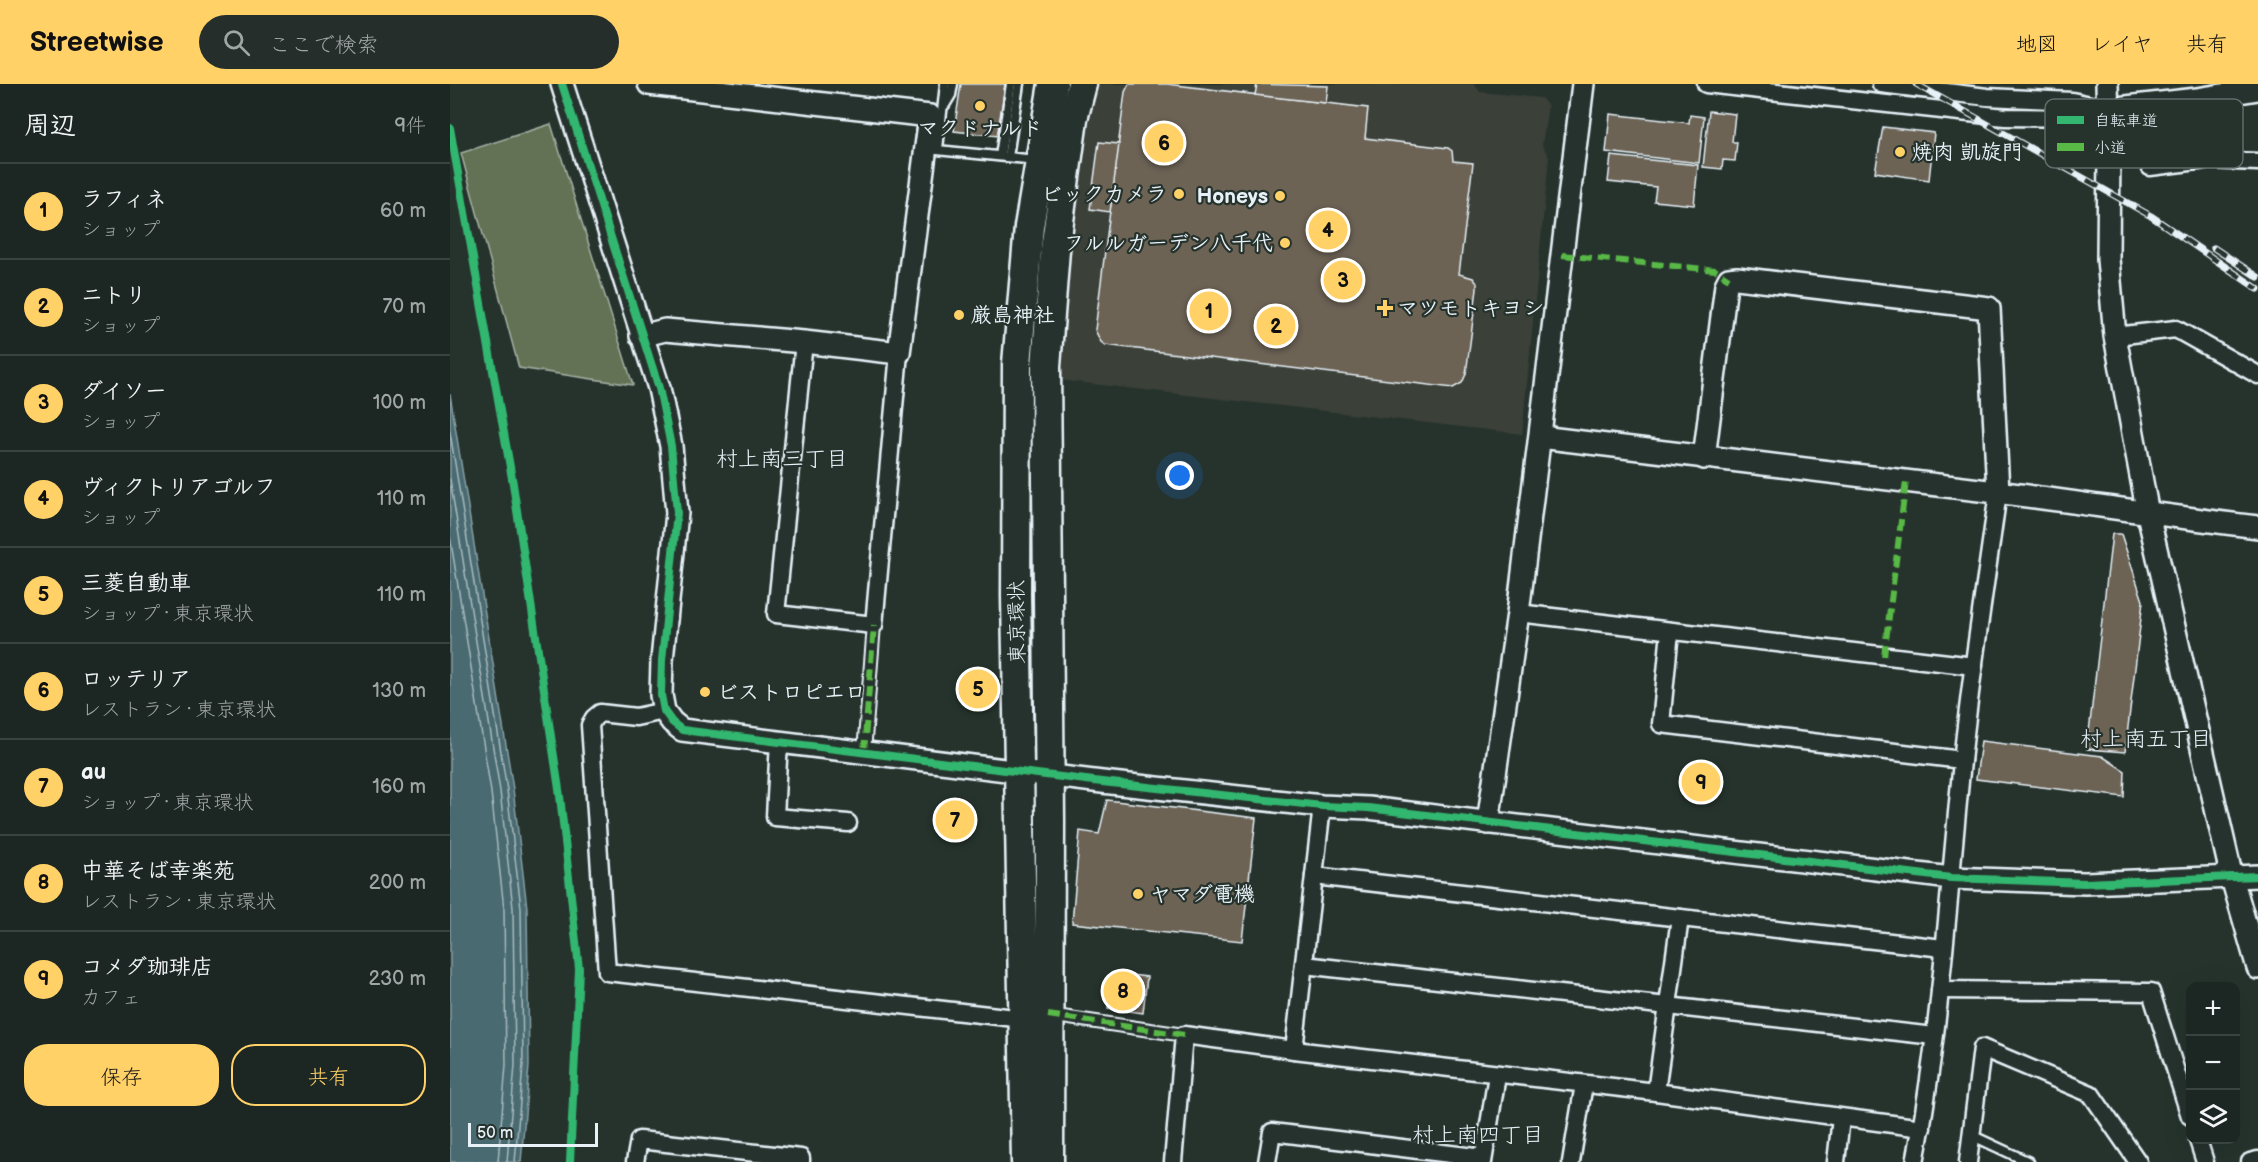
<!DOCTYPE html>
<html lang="ja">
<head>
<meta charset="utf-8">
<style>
  :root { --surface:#1c2622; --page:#252e2a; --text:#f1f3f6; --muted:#a0a5a5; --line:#3a4340; --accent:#ffd166 }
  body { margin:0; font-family:"Balsamiq Sans","Klee One",sans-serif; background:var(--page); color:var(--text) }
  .controls { position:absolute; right:18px; bottom:18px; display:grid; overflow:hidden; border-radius:12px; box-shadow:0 6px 24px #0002 }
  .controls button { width:54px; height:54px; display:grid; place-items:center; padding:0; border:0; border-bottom:2px solid var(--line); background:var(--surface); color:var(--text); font:30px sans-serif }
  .scale { position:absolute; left:18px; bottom:15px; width:130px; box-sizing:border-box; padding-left:6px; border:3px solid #e8f1f8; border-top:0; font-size:16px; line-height:21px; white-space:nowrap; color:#e8f1f8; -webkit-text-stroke:4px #26332d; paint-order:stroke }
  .you { position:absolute; left:730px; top:392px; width:21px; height:21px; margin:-15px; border:4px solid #fff; border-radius:50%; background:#1a73e8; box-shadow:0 0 0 9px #1a73e833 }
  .badge { display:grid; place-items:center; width:39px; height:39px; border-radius:50%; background:var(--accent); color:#111; font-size:20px; font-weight:700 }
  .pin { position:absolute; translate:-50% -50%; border:3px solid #fff; box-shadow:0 2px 6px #0006 }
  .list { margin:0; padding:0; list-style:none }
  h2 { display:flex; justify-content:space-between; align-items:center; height:78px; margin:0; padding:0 24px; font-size:26px }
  h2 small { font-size:20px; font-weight:400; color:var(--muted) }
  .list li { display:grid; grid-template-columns:39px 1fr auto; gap:18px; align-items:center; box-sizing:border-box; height:96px; padding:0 24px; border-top:2px solid var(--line) }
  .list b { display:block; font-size:22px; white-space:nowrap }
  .list p { margin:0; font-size:20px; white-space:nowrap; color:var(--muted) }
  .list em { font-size:20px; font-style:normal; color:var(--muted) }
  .actions { display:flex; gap:12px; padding:18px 24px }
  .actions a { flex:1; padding:14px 0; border:2px solid var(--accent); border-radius:24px; text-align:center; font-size:21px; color:var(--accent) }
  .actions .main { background:var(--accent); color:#111 }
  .icon { flex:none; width:33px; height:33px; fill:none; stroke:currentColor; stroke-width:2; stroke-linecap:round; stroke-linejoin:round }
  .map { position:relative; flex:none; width:1808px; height:1078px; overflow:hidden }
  header { display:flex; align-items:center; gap:36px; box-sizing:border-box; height:84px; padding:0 30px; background:var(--accent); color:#111 }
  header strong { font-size:28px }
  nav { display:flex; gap:33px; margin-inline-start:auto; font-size:21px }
  .search { width:420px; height:54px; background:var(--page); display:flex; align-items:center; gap:15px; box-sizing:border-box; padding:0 21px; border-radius:33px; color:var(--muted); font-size:22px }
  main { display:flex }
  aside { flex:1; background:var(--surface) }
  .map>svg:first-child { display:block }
  .built { fill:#3b4139 }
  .green { fill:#647254; stroke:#a6b2a6; stroke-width:1.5 }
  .water { fill:#486a6f; stroke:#88a0a6; stroke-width:1.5 }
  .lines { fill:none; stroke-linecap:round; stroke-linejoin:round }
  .shore { stroke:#a8bbc1; stroke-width:1.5 }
  .building { fill:#6c6355; stroke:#e8f1f8; stroke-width:1.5 }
  .service-casing { stroke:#e8f1f8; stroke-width:13 }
  .pedestrian-casing { stroke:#e8f1f8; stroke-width:16 }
  .minor-casing { stroke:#e8f1f8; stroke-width:21 }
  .tertiary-casing { stroke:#e8f1f8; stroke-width:26 }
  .trunk-casing { stroke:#e8f1f8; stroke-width:33 }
  .service { stroke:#26332d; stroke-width:8 }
  .pedestrian { stroke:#26332d; stroke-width:12 }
  .minor { stroke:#26332d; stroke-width:16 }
  .tertiary { stroke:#26332d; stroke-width:21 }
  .trunk { stroke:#26332d; stroke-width:28 }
  .rail-casing { stroke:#e8f1f8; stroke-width:7 }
  .rail { stroke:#26332d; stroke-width:4.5; stroke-dasharray:14; stroke-linecap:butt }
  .quiet { stroke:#58b947; stroke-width:6; stroke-dasharray:12 6; stroke-linecap:butt }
  .cycleway-casing { stroke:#26332d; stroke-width:11 }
  .cycleway { stroke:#33b770; stroke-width:8 }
  .poi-dot { fill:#ffd166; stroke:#26332d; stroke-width:2 }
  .labels { text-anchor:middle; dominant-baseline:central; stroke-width:4.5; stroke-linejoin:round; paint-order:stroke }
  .poi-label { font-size:21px; font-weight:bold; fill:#e8f1f8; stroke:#26332d; text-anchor:start }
  .street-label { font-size:21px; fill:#e8f1f8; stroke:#26332d }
  .neighbourhood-label { font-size:22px; fill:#e8f1f8; stroke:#26332d }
  .key { fill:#26332d; stroke:#606c6a; stroke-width:1.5 }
  .key-label { font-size:16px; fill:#e8f1f8 }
</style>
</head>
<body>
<header>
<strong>Streetwise</strong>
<div class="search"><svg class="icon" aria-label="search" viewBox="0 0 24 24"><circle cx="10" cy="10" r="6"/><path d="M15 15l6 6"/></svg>ここで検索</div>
<nav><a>地図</a><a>レイヤ</a><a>共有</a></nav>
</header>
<main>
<aside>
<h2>周辺<small>9件</small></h2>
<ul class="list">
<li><span class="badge">1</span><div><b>ラフィネ</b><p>ショップ</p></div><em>60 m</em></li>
<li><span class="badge">2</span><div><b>ニトリ</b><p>ショップ</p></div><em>70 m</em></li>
<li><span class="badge">3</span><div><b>ダイソー</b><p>ショップ</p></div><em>100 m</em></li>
<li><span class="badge">4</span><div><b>ヴィクトリアゴルフ</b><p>ショップ</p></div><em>110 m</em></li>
<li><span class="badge">5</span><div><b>三菱自動車</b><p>ショップ · 東京環状</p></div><em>110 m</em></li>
<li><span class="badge">6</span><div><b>ロッテリア</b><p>レストラン · 東京環状</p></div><em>130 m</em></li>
<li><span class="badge">7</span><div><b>au</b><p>ショップ · 東京環状</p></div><em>160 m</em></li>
<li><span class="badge">8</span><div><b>中華そば幸楽苑</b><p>レストラン · 東京環状</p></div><em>200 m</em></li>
<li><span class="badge">9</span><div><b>コメダ珈琲店</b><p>カフェ</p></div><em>230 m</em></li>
</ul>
<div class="actions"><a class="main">保存</a><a>共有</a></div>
</aside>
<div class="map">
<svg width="1808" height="1078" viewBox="0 0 1808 1078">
  <rect width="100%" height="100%" fill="#26332d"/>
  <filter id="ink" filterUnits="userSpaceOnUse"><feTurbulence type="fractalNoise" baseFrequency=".0167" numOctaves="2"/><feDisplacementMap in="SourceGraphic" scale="12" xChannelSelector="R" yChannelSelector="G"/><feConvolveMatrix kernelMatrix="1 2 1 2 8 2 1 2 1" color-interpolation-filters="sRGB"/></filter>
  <g filter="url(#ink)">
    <polygon class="built" points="647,0 1024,0 1030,8 1091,14 1098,22 1092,61 1099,73 1072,350 609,296 623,143 636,53"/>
    <polygon class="green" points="101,40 183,301 69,284 11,69"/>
    <polygon class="water" points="0,310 63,705 77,824 79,982 71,1078 0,1078"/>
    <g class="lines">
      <g class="shore">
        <polyline points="0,348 57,706 71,824 73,981 65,1078"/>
        <polyline points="0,395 50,707 63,824 65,981 57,1078"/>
        <polyline points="0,452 41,708 54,825 56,981 48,1078"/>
      </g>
    </g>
    <g class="building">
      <polygon points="511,0 555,0 548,52 504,47"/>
      <polygon points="679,0 717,0 918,24 915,54 998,64 1002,67 1003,77 1023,79 1009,190 1023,194 1027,199 1027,205 1016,290 1012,299 1003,304 655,261 651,258 645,246 675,8"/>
      <polygon points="807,0 878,2 876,19 805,11"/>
      <polygon points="1259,27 1285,30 1282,58 1287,58 1285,77 1273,76 1272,85 1253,83"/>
      <polygon points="1160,30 1239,39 1240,31 1254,33 1249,79 1156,68"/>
      <polygon points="1433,43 1484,49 1479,96 1425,88"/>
      <polygon points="649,58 669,60 660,128 640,125"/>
      <polygon points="1161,72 1248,81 1244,121 1204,117 1206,103 1158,98"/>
      <polygon points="1662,450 1671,450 1693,517 1675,668 1637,665"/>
      <polygon points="1531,657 1652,672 1675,687 1674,713 1526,695"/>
      <polygon points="657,716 806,734 792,857 622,839 630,747 649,750"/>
      <polygon points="662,889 697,893 693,929 658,924"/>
    </g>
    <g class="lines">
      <defs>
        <g id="service">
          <polyline points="495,21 501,11 503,0"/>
          <polyline points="477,65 586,76"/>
          <polyline points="488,65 495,0"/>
          <polyline points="550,72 561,0"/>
          <polyline points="558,73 569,0"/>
          <polyline points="1521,1051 1579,1078"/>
        </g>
        <g id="pedestrian">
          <polyline points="414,668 424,541"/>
          <polyline points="599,931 734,951"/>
        </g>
        <g id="minor">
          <polyline points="1256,0 1555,33 1623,34 1658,25"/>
          <polyline points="1431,0 1537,13 1622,17 1654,24"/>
          <polyline points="1700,83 1756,76 1808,78"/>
          <polyline points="1665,252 1726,245 1808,291"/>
          <polyline points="354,258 326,530 424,541 449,269"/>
          <polyline points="1068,529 1524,582"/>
          <polyline points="1220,547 1211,640 1512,676"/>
          <polyline points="214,627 186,633 150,629 144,634 140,641 157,888 574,935"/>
          <polyline points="329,657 325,733 398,739"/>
          <polyline points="864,792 1493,864"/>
          <polyline points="854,881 1484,952"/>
          <polyline points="1490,906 1701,908 1740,1032"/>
          <polyline points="844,966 872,722"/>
          <polyline points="1206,1008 1230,834"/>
          <polyline points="1748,1056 1755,1078"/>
          <polyline points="185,1078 189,1056 351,1074 351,1078"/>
          <polyline points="723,1078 734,951 844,966 1206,1008 1472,1044"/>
          <polyline points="817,1078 822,1048 1033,1074"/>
          <polyline points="1033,1078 1047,991"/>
          <polyline points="1121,1078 1134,1000"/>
          <polyline points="1386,1078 1391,1034"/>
          <path d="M1465,1078C1491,946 1498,811 1512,678C1521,588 1536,498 1548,408"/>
          <polyline points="1518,1078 1532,964 1641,1010 1688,1078"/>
          <polyline points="1800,1078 1808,1076"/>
        </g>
        <g id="tertiary">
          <polyline points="112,0 209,304 221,362 227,429 212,576 211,611 214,627 222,638 232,646 652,698 872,722 918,724 1501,794 1635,799 1808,792"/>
          <polyline points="1657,0 1659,64 1658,175 1665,252 1698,430 1782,794 1808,884"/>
          <polyline points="1658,25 1747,15 1808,5"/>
          <polyline points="191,252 215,246 354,258 449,269 480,32 199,0"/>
          <path d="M1090,353C1242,372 1394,389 1546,408C1634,419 1720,433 1808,443"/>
          <polyline points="1254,374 1276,201 1279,195 1287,194 1539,224 1548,408"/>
          <polyline points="1038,739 1068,529 1133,0"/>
        </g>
        <g id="trunk">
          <polyline points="576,1078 566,512 567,280 579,143 603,0"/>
          <polyline points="599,1078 600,736 596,282 605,166 623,35 632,0"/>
        </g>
      </defs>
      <use href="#service" class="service-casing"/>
      <use href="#pedestrian" class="pedestrian-casing"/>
      <use href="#minor" class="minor-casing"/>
      <use href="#tertiary" class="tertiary-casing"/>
      <use href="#trunk" class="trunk-casing"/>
      <use href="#service" class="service"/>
      <use href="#pedestrian" class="pedestrian"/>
      <use href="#minor" class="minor"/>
      <use href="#tertiary" class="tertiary"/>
      <use href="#trunk" class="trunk"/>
      <defs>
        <g id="rail">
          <polyline points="1466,0 1701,132 1808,205"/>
          <polyline points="1764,164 1808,193"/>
        </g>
      </defs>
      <use href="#rail" class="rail-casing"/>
      <use href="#rail" class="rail"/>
      <g class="quiet">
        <polyline points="1112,171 1265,186 1279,195"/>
        <polyline points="1434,572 1456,397"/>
        <polyline points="414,668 424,541"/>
        <polyline points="598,931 734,951"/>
      </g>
      <defs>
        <g id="cycleway">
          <polyline points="112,0 209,304 221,362 227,429 212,576 211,611 214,627 222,638 232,646 652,698 872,722 918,724 1501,794 1635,799 1808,792"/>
          <polyline points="0,44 63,400 110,712 129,885 120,1078"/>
        </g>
      </defs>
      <use href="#cycleway" class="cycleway-casing"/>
      <use href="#cycleway" class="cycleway"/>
    </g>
  </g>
  <g class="poi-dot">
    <circle cx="530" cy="22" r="6"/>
    <circle cx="1450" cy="68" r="6"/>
    <circle cx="729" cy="110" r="6"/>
    <circle cx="830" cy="112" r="6"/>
    <circle cx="835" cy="159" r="6"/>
    <path d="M932 215h6v6h6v6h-6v6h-6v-6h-6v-6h6z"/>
    <circle cx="509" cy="231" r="6"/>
    <circle cx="255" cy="608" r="6"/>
    <circle cx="688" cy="810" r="6"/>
  </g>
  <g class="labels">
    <g class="poi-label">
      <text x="530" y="44" text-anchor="middle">マクドナルド</text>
      <text x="1462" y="68">焼肉 凱旋門</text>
      <text x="717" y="110" text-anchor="end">ビックカメラ</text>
      <text x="818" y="112" text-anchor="end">Honeys</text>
      <text x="823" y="159" text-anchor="end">フルルガーデン八千代</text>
      <text x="947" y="224">マツモトキヨシ</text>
      <text x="521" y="231">厳島神社</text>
      <text x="267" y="608">ビストロピエロ</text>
      <text x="700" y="810">ヤマダ電機</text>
    </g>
    <g class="street-label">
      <text transform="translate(567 538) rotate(-91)">東京環状</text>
    </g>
    <g class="neighbourhood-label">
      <text x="332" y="375">村上南三丁目</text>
      <text x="1696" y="655">村上南五丁目</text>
      <text x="1028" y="1051">村上南四丁目</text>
    </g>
  </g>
  <rect x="1595" y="15" width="198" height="69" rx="9" class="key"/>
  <rect x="1607" y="32" width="27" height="8" fill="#33b770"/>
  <rect x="1607" y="59" width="27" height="8" fill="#58b947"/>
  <g class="key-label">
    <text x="1644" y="42">自転車道</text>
    <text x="1644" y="69">小道</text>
  </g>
</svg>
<div class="controls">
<button>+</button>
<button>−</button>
<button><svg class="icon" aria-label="layers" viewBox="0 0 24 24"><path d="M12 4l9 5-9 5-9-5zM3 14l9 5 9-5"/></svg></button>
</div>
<div class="scale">50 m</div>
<div class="you"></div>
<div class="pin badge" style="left:759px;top:227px">1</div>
<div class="pin badge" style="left:826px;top:242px">2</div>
<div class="pin badge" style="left:893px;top:196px">3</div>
<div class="pin badge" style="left:878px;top:146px">4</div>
<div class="pin badge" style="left:528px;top:605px">5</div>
<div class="pin badge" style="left:714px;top:59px">6</div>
<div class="pin badge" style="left:505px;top:736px">7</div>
<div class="pin badge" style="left:673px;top:907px">8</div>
<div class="pin badge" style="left:1251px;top:698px">9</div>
</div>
</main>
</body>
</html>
